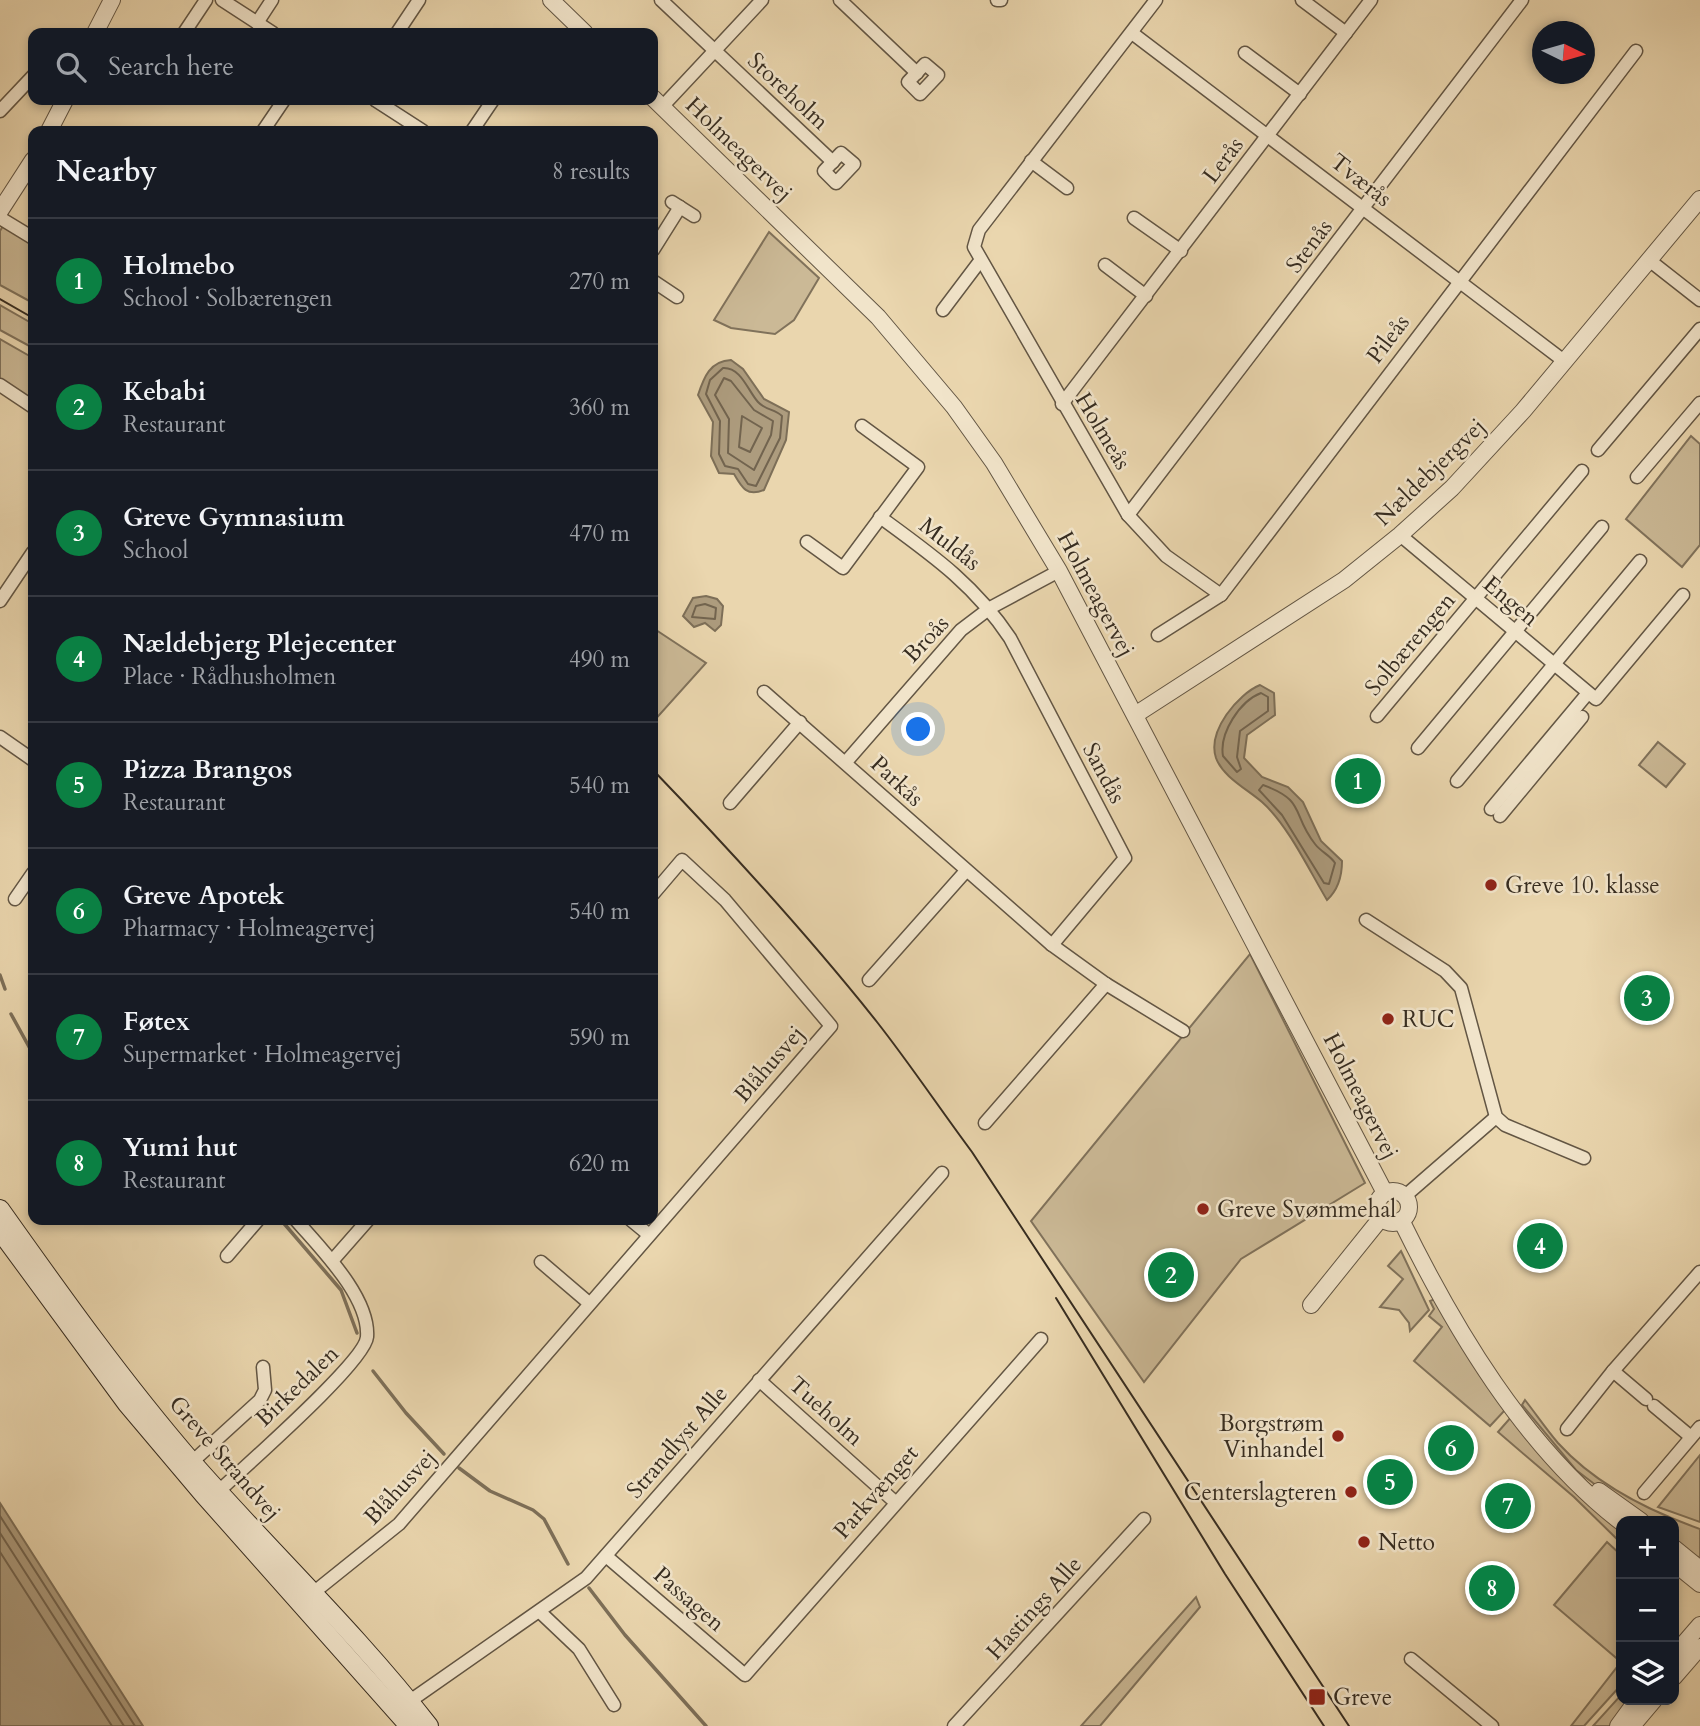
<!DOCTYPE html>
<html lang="en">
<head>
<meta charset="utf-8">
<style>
  :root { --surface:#171b24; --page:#242831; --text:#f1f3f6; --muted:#9ea1a6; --line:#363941; --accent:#0b8043 }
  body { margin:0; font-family:Cardo,serif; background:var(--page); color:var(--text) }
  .controls { position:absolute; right:21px; bottom:21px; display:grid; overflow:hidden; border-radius:14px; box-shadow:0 4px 10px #0003 }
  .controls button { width:63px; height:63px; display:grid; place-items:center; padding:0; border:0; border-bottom:2px solid var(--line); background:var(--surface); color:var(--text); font:35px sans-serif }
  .compass { position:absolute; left:1532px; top:21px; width:63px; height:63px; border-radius:50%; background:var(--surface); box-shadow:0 4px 10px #0003; rotate:95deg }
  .you { position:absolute; left:919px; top:730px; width:24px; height:24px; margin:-18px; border:5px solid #fff; border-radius:50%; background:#1a73e8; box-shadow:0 0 0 10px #1a73e833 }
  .badge { display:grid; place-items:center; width:46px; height:46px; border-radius:50%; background:var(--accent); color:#fff; font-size:23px; font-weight:700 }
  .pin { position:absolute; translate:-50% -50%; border:4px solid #fff; box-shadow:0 2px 7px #0006 }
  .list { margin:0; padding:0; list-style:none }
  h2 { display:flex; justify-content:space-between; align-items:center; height:91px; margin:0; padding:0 28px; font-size:30px }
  h2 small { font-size:23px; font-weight:400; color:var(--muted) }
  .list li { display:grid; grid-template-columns:46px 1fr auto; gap:21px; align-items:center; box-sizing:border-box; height:126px; padding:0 28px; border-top:2px solid var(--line) }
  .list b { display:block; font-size:26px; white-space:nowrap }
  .list p { margin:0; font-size:23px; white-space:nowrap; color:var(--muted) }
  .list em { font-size:23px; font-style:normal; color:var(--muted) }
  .icon { flex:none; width:38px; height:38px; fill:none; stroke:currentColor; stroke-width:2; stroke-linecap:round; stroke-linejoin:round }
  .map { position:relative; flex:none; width:1700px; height:1726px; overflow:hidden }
  .search { position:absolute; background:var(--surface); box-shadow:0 4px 10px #0003; left:28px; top:28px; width:630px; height:77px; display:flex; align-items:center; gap:18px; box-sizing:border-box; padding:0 24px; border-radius:14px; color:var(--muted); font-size:26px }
  .panel { position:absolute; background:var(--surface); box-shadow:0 4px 10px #0003; left:28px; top:126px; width:630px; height:1099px; border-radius:14px }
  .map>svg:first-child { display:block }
  .green { fill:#cbb996; stroke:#80725b; stroke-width:2 }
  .water { fill:#ad9c7e; stroke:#7d6f58; stroke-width:2 }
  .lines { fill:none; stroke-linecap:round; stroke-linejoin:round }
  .shore { stroke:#72644f; stroke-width:2 }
  .stream { stroke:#7d6f58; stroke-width:3.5 }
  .minor-casing { stroke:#635644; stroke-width:15 }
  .tertiary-casing { stroke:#635644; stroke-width:18 }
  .secondary-casing { stroke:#362c20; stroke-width:20 }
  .minor { stroke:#f1e4ca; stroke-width:12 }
  .tertiary { stroke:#f1e4ca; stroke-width:16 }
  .secondary { stroke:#f1e4ca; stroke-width:18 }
  .tram { stroke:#362c20; stroke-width:2 }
  .poi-dot { fill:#8f2418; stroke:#f1e4ca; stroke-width:2.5 }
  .labels { text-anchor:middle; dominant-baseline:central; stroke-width:5; stroke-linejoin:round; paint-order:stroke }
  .street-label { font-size:23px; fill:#362c20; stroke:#f1e4ca }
  .poi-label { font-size:23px; fill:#362c20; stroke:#f1e4ca; text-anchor:start }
</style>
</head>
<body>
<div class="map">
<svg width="1700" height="1726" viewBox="0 0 1700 1726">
  <rect width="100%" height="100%" fill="#ead6ae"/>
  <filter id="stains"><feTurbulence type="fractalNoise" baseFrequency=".00286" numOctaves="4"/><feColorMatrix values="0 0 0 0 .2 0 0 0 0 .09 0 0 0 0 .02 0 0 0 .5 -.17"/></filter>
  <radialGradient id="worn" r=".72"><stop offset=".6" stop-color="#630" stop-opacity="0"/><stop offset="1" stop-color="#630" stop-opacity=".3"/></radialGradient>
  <g class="green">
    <polygon points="3,226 33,245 33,303 0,285 0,231"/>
    <polygon points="769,232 819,278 794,320 775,334 731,328 714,320"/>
    <polygon points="0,305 33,324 33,348 0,330"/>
    <polygon points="0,339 33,358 33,402 0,380"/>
    <polygon points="1691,436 1700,444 1700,545 1682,567 1626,519"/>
    <polygon points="653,628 706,663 653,722"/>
    <polygon points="1658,742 1685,764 1666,787 1639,765"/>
    <polygon points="1250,954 1365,1183 1241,1259 1144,1382 1031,1221"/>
    <polygon points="1401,1251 1429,1310 1410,1331 1409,1323 1399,1310 1380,1307 1403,1279 1388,1266"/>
    <polygon points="1435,1299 1506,1409 1490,1426 1414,1361 1442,1327 1429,1316 1434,1309 1430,1301"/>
    <path d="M1525,1400C1536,1414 1546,1429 1558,1443C1595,1484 1649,1511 1700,1529V1556L1696,1560L1674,1542V1521H1648L1593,1483L1576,1470L1522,1405Z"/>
    <polygon points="1512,1416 1580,1493 1621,1530 1621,1543 1574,1497 1498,1432"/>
    <polygon points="1700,1455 1700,1522 1658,1507"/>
    <polygon points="1607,1542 1621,1555 1621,1662 1554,1605"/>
    <polygon points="1196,1597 1200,1607 1100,1726 1081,1726"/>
    <polygon points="1621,1662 1621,1685 1584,1726 1571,1726"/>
    <polygon points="1621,1695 1621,1700 1633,1700 1614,1726 1593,1726"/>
  </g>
  <g class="water">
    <path d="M731,360L743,369L764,399L789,412L786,440L764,490C747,497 742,488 734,474L719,473L711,456L713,422L698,395C704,377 710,361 731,360Z"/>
    <polygon points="706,596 717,599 723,606 721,625 715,631 705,623 694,627 683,616 693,598"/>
    <path d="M1260,685L1274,693L1275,715L1247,735L1244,758L1262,777L1288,787L1303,802L1321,841L1342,861C1342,875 1338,890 1327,900C1309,870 1288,825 1262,802C1247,789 1223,777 1216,758C1207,731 1238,694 1260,685Z"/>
    <polygon points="0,1503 143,1726 0,1726"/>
  </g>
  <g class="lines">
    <g class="shore">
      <path d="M723,368C741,367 748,391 758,402C765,410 775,409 782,416L780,438L756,486L748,484L738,469L725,466L719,454L720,421L706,394L710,380Z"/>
      <polygon points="724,378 731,381 754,410 773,421 771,435 754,470 728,453 729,419 715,395"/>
      <polygon points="742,416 762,428 750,452 739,447"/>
      <polygon points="705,604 716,608 715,619 692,617 696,606"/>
      <path d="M1261,693L1268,697V711L1240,731L1237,757L1241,769L1237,772L1223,756C1219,733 1240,701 1261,693Z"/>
      <path d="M1263,785C1307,801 1291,814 1315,844C1321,852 1330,855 1335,863L1329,884L1324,883L1282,815L1259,790Z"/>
      <polyline points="0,1516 135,1726"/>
      <polyline points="0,1533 124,1726"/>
      <polyline points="0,1552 112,1726"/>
    </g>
    <g class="stream">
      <polyline points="0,975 5,989"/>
      <polyline points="11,1014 33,1054"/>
      <polyline points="281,1220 341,1290 357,1333"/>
      <polyline points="373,1371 406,1413 444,1454"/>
      <polyline points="459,1468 490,1491 533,1510 544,1519 568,1564"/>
      <polyline points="589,1588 625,1635 706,1726"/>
    </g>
    <defs>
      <g id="minor">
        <polyline points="222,0 273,33"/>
        <polyline points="661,0 833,162"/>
        <polyline points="840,0 917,73"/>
        <polyline points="997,0 1001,0"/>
        <polyline points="1156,0 979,230 974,247 1128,515 1166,556 1221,595"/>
        <polyline points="1302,0 1346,33"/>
        <polyline points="257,23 272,0"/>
        <polyline points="184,33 206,0"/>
        <polyline points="397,33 419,0"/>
        <polyline points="1132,33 1564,361"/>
        <polyline points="1245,53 1300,94"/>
        <polygon points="925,64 938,75 920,94 908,82"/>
        <polyline points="375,100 423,131"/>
        <polyline points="662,107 762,0"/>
        <polyline points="0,111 33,76"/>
        <polyline points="263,131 284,100"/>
        <polyline points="472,131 493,100"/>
        <polygon points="841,153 854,164 836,183 824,171"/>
        <polyline points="1031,161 1067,188"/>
        <polyline points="672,202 694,216"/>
        <polyline points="0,218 33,238"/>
        <polyline points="1134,218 1181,251"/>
        <polyline points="653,250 680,207"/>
        <polyline points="1649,260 1700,300"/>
        <polyline points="1105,265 1146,296"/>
        <polyline points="653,281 677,297"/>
        <polyline points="943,310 980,261"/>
        <polyline points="0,385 33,407"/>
        <polyline points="1062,404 1371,0"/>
        <polyline points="1598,450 1700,329"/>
        <polyline points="1637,477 1700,403"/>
        <polyline points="1128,515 1522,0"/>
        <path d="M880,517C932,555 974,584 1010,638L1125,858L1052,945"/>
        <polyline points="1400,535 1596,699 1683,595"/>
        <polyline points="807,542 843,568 918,467 862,426"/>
        <polyline points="0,601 33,552"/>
        <polyline points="1158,635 1221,595 1636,51"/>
        <polyline points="764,692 1052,945 1106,984 1183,1031"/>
        <polyline points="1377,716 1582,471"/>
        <polyline points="0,737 33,760"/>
        <polyline points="1418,748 1602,527"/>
        <polyline points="846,762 961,630 990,608 1059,571"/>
        <polyline points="1457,781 1640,561"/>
        <polyline points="730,803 800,722"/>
        <polyline points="1491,809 1588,693"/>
        <polyline points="1500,816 1582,717"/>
        <polyline points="15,899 33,873"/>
        <polyline points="1366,920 1445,971 1461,988 1496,1117 1505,1125 1584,1158"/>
        <polyline points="869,980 965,872"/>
        <polyline points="985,1123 1106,984"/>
        <polyline points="1405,1196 1496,1117"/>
        <polyline points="631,1220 648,1234"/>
        <polyline points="227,1256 258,1220"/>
        <polyline points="332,1261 368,1220"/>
        <polyline points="541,1262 589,1303"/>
        <polyline points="1613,1371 1646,1399"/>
        <polyline points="759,1380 895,1502"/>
        <polyline points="1654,1406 1691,1437"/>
        <polyline points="1567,1429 1613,1371 1700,1272"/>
        <polyline points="192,1462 260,1400 265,1390 263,1367"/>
        <path d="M219,1491C244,1467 365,1362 367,1337C370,1297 320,1248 296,1220"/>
        <polyline points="1644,1493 1700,1427"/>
        <polyline points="606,1556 745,1675 1041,1339"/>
        <polyline points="313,1593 399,1524 831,1026 725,900 682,860 653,894"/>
        <polyline points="540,1612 579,1649 614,1705"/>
        <polyline points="1411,1659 1492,1726"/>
        <polyline points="410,1701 586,1578 942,1173"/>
        <polyline points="954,1726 1144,1519"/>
      </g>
      <g id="tertiary">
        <polyline points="551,0 585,33"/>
        <polyline points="95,33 112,0"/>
        <polyline points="653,98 878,317 954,407 994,463 1059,571 1385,1193"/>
        <polyline points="49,131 65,100"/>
        <polyline points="0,211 33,160"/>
        <polyline points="1135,715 1344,580 1400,535 1452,488 1523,411 1700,199"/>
        <circle cx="1393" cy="1207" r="16"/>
        <path d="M1401,1220C1454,1328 1524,1447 1621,1522"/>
        <polyline points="1311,1305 1381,1218"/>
        <polyline points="1599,1491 1641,1521"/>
        <polyline points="1674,1548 1700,1569"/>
        <polyline points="1674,1563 1700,1584"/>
        <polyline points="1674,1655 1700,1625"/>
        <polyline points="1674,1677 1700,1647"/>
        <polyline points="1618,1726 1637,1700"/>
        <polyline points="1632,1726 1654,1700"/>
      </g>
      <g id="secondary">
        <path d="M0,1209C61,1295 123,1382 192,1462C270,1551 356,1632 429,1726"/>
        <polyline points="0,1231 127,1404 203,1494 409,1726"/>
      </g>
    </defs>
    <use href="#minor" class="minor-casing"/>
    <use href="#tertiary" class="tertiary-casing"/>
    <use href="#secondary" class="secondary-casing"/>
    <use href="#minor" class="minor"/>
    <use href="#tertiary" class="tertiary"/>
    <use href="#secondary" class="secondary"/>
    <g class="tram">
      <polyline points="0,299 33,318"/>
      <path d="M653,770C731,851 807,934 877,1022C910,1064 940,1109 972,1152L1349,1726"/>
      <polyline points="1056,1298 1225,1574 1324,1726"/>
    </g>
  </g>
  <g class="poi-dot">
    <circle cx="1491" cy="885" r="7"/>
    <circle cx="1388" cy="1019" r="7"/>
    <circle cx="1203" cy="1209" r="7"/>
    <circle cx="1338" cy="1436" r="7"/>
    <circle cx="1351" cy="1492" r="7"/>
    <circle cx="1364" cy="1542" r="7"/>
    <rect x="1308" y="1688" width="18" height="18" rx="3.5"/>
  </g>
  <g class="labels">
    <g class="street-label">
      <text transform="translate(788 91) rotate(43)">Storeholm</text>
      <text transform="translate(739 149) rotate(44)">Holmeagervej</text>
      <text transform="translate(1223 160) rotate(-53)">Lerås</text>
      <text transform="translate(1361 180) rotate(38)">Tværås</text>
      <text transform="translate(1309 246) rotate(-53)">Stenås</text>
      <text transform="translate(1388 339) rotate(-53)">Pileås</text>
      <text transform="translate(1103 431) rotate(59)">Holmeås</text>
      <text transform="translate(1430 472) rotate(-44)">Nældebjergvej</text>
      <text transform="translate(950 544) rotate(38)">Muldås</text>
      <text transform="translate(1096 594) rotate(62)">Holmeagervej</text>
      <text transform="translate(1511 601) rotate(40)">Engen</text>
      <text transform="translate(926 639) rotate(-47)">Broås</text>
      <text transform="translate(1410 644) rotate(-50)">Solbærengen</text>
      <text transform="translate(1104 773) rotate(62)">Sandås</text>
      <text transform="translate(897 781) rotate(43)">Parkås</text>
      <text transform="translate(769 1064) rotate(-49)">Blåhusvej</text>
      <text transform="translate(1361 1096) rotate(63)">Holmeagervej</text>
      <text transform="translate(297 1386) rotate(-44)">Birkedalen</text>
      <text transform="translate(826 1411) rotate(42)">Tueholm</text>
      <text transform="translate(677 1442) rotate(-49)">Strandlyst Alle</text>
      <text transform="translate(225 1458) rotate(49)">Greve Strandvej</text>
      <text transform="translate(400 1487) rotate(-47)">Blåhusvej</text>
      <text transform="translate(876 1492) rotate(-49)">Parkvænget</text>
      <text transform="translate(689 1599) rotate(41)">Passagen</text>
      <text transform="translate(1034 1608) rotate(-48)">Hastings Alle</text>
    </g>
    <g class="poi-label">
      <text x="1505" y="885">Greve 10. klasse</text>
      <text x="1402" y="1019">RUC</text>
      <text x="1217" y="1209">Greve Svømmehal</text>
      <text x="1324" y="1423" text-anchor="end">Borgstrøm<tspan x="1324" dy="26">Vinhandel</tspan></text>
      <text x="1337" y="1492" text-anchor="end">Centerslagteren</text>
      <text x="1378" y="1542">Netto</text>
      <text x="1333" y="1697">Greve</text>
    </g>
  </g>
  <rect width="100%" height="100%" filter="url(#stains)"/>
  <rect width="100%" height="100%" fill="url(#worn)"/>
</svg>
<div class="controls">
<button>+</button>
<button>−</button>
<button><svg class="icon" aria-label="layers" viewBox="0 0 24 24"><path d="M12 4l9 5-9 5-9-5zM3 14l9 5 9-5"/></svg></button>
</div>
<svg class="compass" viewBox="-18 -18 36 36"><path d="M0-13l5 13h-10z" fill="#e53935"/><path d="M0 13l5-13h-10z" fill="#9ea1a6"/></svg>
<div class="you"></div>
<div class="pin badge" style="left:1358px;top:781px">1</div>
<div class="pin badge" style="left:1171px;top:1275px">2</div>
<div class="pin badge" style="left:1647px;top:998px">3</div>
<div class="pin badge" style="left:1540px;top:1246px">4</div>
<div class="pin badge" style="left:1390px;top:1482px">5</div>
<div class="pin badge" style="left:1451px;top:1448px">6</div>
<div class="pin badge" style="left:1508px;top:1506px">7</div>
<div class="pin badge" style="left:1492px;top:1588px">8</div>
<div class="search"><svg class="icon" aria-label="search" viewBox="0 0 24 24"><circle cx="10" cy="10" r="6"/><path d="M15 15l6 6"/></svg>Search here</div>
<section class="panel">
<h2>Nearby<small>8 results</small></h2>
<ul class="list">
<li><span class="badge">1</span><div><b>Holmebo</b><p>School · Solbærengen</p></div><em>270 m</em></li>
<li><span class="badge">2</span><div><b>Kebabi</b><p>Restaurant</p></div><em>360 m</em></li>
<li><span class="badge">3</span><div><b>Greve Gymnasium</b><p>School</p></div><em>470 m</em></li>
<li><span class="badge">4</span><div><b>Nældebjerg Plejecenter</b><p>Place · Rådhusholmen</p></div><em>490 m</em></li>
<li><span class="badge">5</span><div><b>Pizza Brangos</b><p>Restaurant</p></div><em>540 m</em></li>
<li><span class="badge">6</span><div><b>Greve Apotek</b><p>Pharmacy · Holmeagervej</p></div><em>540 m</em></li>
<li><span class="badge">7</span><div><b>Føtex</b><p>Supermarket · Holmeagervej</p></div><em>590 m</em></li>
<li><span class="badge">8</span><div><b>Yumi hut</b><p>Restaurant</p></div><em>620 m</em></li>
</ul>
</section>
</div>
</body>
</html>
